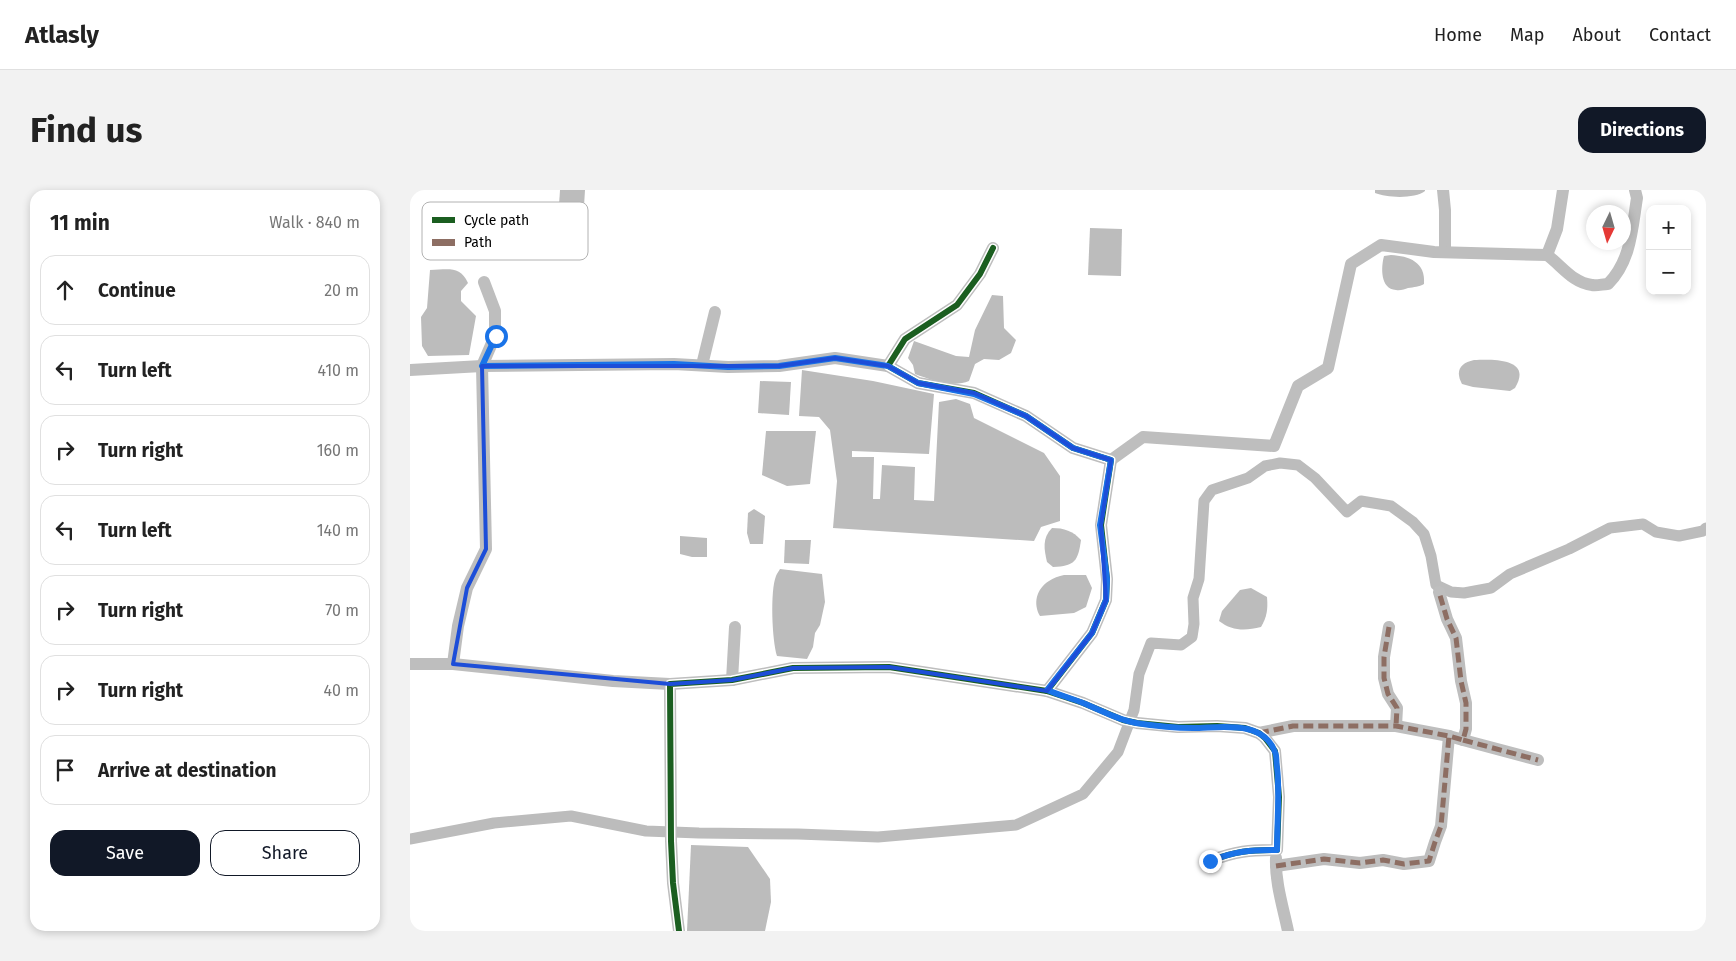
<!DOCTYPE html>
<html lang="en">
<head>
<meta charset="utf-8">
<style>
  :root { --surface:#fff; --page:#f2f2f2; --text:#222; --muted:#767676; --line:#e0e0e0; --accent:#111827 }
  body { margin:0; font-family:"Fira Sans",sans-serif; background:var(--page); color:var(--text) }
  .controls { position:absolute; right:15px; top:15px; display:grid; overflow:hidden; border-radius:10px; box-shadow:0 2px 8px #0003 }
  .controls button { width:45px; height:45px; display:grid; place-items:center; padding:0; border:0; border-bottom:1px solid var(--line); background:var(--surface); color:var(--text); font:25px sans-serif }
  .compass { position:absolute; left:1176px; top:15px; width:45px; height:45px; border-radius:50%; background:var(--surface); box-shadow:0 2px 8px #0003; rotate:185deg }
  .stop { position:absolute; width:15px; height:15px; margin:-11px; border:4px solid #1a73e8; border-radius:50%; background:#fff }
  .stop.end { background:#1a73e8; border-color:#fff; box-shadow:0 1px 5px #0008 }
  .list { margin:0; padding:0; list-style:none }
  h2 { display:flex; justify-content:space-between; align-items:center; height:65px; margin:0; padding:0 20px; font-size:21px }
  h2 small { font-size:16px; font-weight:400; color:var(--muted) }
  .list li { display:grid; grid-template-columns:32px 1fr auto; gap:15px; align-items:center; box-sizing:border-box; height:70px; margin:0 10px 10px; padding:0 10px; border:1px solid var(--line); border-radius:15px }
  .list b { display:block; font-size:19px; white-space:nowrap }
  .list em { font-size:16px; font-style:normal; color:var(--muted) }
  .actions { display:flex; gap:10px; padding:15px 20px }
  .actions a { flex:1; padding:11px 0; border:1px solid var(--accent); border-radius:15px; text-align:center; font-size:18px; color:var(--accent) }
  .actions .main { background:var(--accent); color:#fff }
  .icon { flex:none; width:28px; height:28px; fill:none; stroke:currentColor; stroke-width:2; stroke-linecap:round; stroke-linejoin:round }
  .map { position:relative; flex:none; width:1296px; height:741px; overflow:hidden; border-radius:15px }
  header { display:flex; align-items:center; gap:30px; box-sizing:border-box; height:70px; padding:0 25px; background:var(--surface); border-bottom:1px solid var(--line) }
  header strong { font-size:24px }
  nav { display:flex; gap:28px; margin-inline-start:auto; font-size:18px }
  .intro { display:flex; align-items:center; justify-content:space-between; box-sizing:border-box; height:120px; padding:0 30px }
  h1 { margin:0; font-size:35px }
  .button { padding:12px 22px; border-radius:15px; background:var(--accent); color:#fff; font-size:18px; font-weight:700 }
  main { display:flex; gap:30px; padding:0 30px }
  aside { flex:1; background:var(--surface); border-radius:15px; box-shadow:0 2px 8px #0003 }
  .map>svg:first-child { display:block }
  .water { fill:#bcbcbc }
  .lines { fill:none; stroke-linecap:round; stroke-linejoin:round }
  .canal { stroke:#bcbcbc; stroke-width:11 }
  .minor { stroke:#bebebe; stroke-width:12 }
  .quiet { stroke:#8d6e63; stroke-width:5; stroke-dasharray:10 5; stroke-linecap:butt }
  .cycleway-casing { stroke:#fff; stroke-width:9 }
  .cycleway { stroke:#1b5e20; stroke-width:6 }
  .route { stroke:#1a73e8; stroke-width:6 }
  .marked { fill:none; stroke:#1d4ed8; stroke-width:4; stroke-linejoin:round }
  .key { fill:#fff; stroke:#b2b2b2; stroke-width:1 }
  .key-label { font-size:14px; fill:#000 }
</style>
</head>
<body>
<header>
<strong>Atlasly</strong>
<nav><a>Home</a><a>Map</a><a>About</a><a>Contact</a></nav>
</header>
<div class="intro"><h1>Find us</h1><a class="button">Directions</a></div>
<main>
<aside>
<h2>11 min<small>Walk · 840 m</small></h2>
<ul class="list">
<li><svg class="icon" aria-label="ahead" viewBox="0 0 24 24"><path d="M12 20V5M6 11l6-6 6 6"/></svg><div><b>Continue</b></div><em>20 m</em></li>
<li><svg class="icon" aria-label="left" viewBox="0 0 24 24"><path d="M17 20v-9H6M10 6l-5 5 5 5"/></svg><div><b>Turn left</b></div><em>410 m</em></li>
<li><svg class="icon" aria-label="right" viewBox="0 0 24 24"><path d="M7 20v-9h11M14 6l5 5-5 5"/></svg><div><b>Turn right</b></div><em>160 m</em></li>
<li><svg class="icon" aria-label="left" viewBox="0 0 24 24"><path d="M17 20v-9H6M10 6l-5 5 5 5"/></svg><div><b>Turn left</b></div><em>140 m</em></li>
<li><svg class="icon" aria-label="right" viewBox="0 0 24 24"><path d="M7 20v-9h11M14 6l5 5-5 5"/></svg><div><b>Turn right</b></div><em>70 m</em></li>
<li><svg class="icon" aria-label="right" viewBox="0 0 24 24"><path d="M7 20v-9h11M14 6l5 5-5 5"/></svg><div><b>Turn right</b></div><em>40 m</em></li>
<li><svg class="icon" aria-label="arrive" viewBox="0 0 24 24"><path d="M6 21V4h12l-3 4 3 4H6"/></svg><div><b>Arrive at destination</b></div></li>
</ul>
<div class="actions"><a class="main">Save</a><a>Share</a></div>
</aside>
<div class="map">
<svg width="1296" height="741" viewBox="0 0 1296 741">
  <rect width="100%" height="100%" fill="#fff"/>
  <g class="water">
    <polygon points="150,0 175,0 173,31 148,30"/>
    <path d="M965,0H1015V1C1005,9 977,8 965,3Z"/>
    <polygon points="680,38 712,39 711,86 678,85"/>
    <path d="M981,65C999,66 1016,72 1014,94C1009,97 1004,97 998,98C995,99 990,101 986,100C970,99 971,77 974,66Z"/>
    <path d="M20,80C37,80 50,75 58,93L51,101V111L66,126L59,165L18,166L12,156L11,127L17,118Z"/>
    <path d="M582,105L593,106L594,138L606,150L601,163L589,170L574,169L565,174L559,191C543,198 521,190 505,184L503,175L498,168L504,151L546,166L559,167L565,140Z"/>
    <path d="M1064,170C1083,169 1123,168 1105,198L1100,201L1063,197L1052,194C1045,181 1050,173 1064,170Z"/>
    <polygon points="392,180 463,191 524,204 519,264 442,261 442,267 464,267 463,309 470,309 472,275 505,277 504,310 524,311 529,212 546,209 560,214 564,228 634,263 650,286 650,331 631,337 624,351 423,338 427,291 420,240 409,227 389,226"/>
    <polygon points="350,191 381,192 379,225 348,223"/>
    <polygon points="356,241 406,241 400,294 377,296 352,285"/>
    <polygon points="344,319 355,326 353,354 340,354 337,343 338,323"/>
    <path d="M642,338C654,338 663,341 671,350C668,371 665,376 643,377L637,372C634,359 632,348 642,338Z"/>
    <polygon points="270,346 297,348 297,367 282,367 270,364"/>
    <polygon points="375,350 401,350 399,374 374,373"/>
    <path d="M370,379L412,384L415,412L410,435L405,443L403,457L397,469L367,466C362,450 360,401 366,386C367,383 369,381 370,379Z"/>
    <path d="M654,385H676L682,398L676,417L664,423L630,426C623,414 626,399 639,391C643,388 649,386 654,385Z"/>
    <path d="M841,398L857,407C858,419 857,427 851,437C835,441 822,441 809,431L812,421L830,400Z"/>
    <polygon points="281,655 338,657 360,689 361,712 355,741 277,741"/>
  </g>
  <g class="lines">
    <polyline class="canal" points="0,649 84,633 161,626 236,641 289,643 388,644 468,647 606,635 673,604 708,562 724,520 729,484 741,453 771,455 782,447 784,434 783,408 789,389 794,311 802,300 838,288 855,276 870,273 888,275 905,288 937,322 951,311 981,316 1003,332 1014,344 1021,366 1026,395 1041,402 1054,403 1081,398 1100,384 1159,359 1200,338 1233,334 1246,342 1269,346 1293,341 1296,338"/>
    <g class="minor">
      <polyline points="1033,0 1035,20 1035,62"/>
      <polyline points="583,58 570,84 547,115 495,149 478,176 508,193 564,203 616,226 663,258 701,270 691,335 697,389 696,410 682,443 637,501"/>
      <polyline points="1137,65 1147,39 1153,0"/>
      <polyline points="292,175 305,122"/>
      <polyline points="0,180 72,176 264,174 318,177 369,176 425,168 478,176"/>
      <path d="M701,270L733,247L864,256L888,196L918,178L941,74L971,55L1024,62L1137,65C1152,76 1163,93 1182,95C1187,96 1193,94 1198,94C1221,71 1222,39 1227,8L1225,0"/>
      <polyline points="979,437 974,467 974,488 978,504 987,518 986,536"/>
      <polyline points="0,474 43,474 203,491 260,494"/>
      <polyline points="43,474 48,436 57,398 76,359 72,176 85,146 85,121 74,92"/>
      <polyline points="322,490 325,437"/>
      <polyline points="849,543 883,536 986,536 1039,546"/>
      <polyline points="1053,550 1128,570"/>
      <path d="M866,668C865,692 873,717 878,741"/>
      <polyline points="866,676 914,669 950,673 973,670 994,674 1019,671 1025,652 1031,636 1039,546 1053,550 1056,539 1056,513 1051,491 1046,448 1037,429 1029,402"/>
      <path d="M269,741L263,693L261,651L260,494L322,490L383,478L479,477L637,501L673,513L713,530L727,533L768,537L807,536L835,538L849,543L855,548L865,561L869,607L867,660C839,660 826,661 800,671"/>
    </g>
    <g class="quiet">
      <polyline points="979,437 974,467 974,488 978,504 987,518 986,536"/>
      <polyline points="849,543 883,536 986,536 1039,546"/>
      <polyline points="1053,550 1128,570"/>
      <polyline points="866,676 914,669 950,673 973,670 994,674 1019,671 1025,652 1031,636 1039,546 1053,550 1056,539 1056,513 1051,491 1046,448 1037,429 1029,402"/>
    </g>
    <defs>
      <g id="cycleway">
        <polyline points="583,58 570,84 547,115 495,149 478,176 508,193 564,203 616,226 663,258 701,270 691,335 697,389 696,410 682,443 637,501"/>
        <path d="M269,741L263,693L261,651L260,494L322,490L383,478L479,477L637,501L673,513L713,530L727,533L768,537L807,536L835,538L849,543L855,548L865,561L869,607L867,660C839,660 826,661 800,671"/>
      </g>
    </defs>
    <use href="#cycleway" class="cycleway-casing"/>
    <use href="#cycleway" class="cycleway"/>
  </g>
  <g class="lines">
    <path class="route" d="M86,146L72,176L264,174L318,177L369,176L425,168L478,176L508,193L564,204L616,226L663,258L701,270L690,335L697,389L696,410L682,443L637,500C649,505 661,508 673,513C691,520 707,530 726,533C745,536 765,538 783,538C810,538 853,529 865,562C867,566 866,572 867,577C870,605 867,632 867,660C839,660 826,661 800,671"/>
  </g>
  <path class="marked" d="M425,168L478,176L508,193L564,203L616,226L663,258L701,270L691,335L696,410L682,443L637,501L479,477L383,478L322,490L260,494L43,474L57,398L76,359L72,176H369Z"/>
  <rect x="12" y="12" width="166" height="58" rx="8" class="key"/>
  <rect x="22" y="27" width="23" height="6" fill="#1b5e20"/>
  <rect x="22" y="49" width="23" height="7" fill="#8d6e63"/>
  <g class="key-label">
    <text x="54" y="35">Cycle path</text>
    <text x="54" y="57">Path</text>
  </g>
</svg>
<div class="controls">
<button>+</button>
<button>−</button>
</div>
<svg class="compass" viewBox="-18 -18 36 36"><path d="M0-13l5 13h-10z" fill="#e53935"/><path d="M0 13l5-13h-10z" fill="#767676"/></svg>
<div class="stop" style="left:86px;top:146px"></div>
<div class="stop end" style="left:800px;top:671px"></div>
</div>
</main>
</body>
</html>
